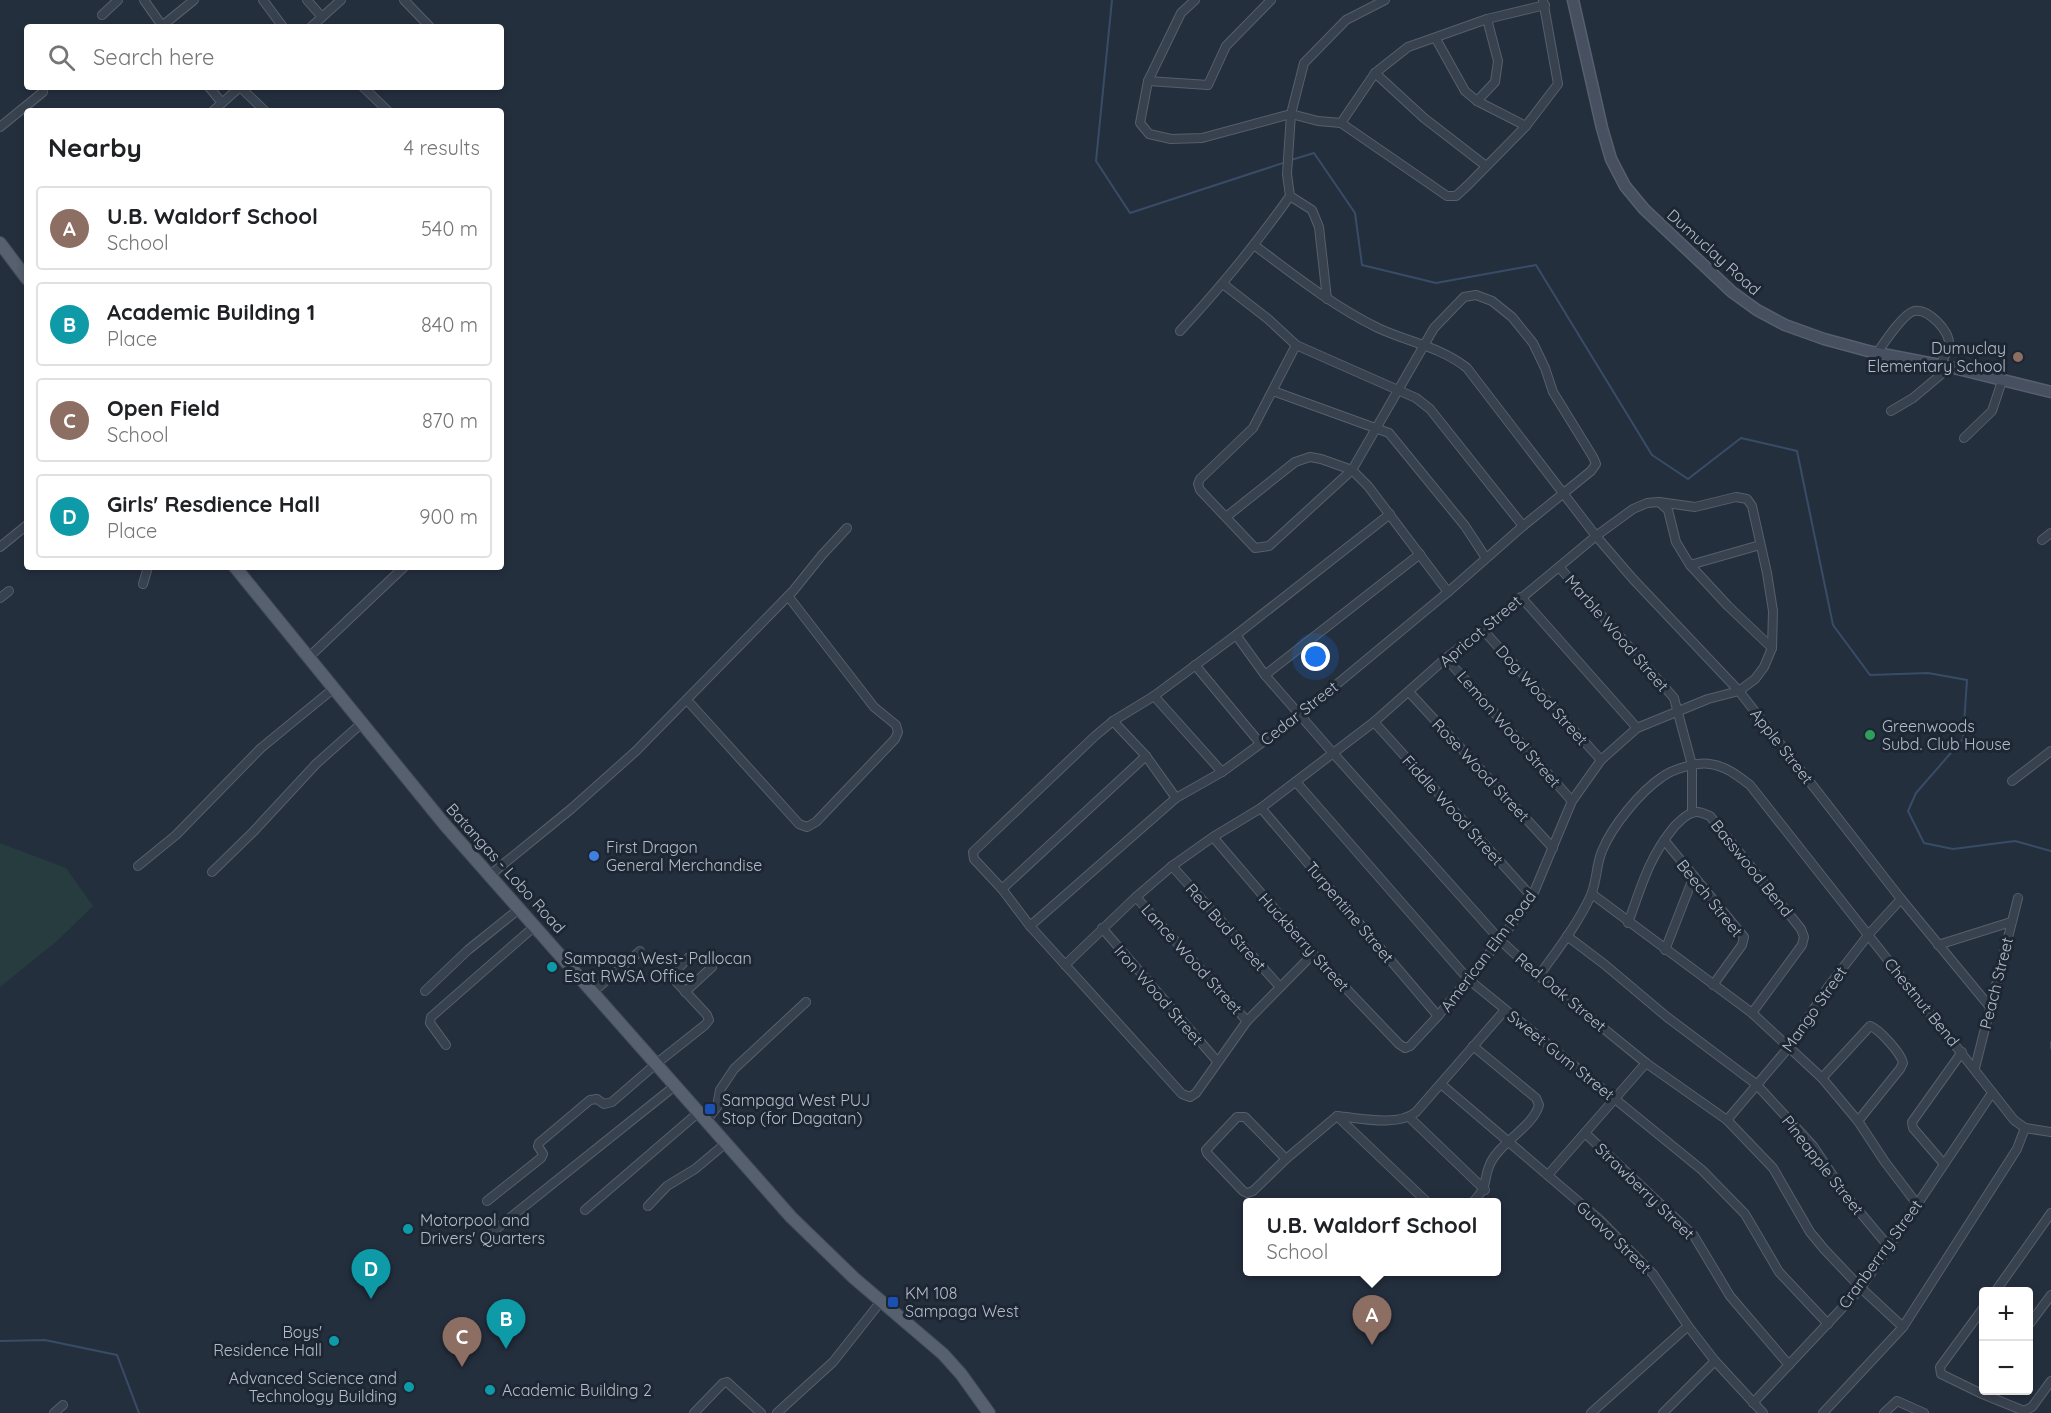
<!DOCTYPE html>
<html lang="en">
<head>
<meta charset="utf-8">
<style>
  :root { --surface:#fff; --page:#f6f6f6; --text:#202124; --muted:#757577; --line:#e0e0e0; --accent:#db2777 }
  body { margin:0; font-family:Quicksand,sans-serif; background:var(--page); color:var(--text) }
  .controls { position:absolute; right:18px; bottom:18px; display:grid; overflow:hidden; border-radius:6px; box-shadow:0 3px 9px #0003 }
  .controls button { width:54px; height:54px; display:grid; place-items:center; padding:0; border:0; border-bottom:2px solid var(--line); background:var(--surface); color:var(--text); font:30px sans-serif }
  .you { position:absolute; left:1316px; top:657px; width:21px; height:21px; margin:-15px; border:4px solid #fff; border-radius:50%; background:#1a73e8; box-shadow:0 0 0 9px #1a73e833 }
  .badge { display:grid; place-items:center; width:39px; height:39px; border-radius:50%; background:var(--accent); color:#fff; font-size:20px; font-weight:700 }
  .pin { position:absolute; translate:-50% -50px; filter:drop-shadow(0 2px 3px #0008) }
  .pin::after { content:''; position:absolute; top:32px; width:21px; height:18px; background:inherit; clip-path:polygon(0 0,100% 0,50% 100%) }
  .popup { position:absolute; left:1243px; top:1198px; width:258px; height:78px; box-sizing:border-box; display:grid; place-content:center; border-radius:6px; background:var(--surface); filter:drop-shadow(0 2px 4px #0005); font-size:20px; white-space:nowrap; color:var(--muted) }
  .popup b { font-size:22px; color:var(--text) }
  .popup::after { content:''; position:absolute; left:50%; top:100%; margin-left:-12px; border:12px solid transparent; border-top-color:var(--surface) }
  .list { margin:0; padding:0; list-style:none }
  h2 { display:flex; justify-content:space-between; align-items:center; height:78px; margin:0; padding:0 24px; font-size:26px }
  h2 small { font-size:20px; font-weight:400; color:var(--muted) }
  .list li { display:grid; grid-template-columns:39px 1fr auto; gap:18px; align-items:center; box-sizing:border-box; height:84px; margin:0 12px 12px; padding:0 12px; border:2px solid var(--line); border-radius:6px }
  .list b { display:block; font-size:22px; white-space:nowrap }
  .list p { margin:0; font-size:20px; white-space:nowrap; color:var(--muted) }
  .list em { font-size:20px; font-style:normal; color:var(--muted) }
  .icon { flex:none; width:33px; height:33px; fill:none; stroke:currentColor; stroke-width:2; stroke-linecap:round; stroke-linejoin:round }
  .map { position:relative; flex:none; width:2051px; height:1413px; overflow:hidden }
  .search { position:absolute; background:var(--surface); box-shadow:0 3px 9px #0003; left:24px; top:24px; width:480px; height:66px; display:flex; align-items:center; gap:15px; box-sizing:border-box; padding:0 21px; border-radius:6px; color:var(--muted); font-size:22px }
  .panel { position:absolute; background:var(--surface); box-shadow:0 3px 9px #0003; left:24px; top:108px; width:480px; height:462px; border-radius:6px }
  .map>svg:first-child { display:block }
  .green { fill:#263c3f }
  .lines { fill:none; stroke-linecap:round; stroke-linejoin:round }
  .stream { stroke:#394c67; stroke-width:2 }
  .street-casing { stroke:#565f6c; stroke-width:10 }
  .secondary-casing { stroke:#565f6c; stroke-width:13 }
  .primary-casing { stroke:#414a57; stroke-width:14 }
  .street { stroke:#38414e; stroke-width:8 }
  .secondary { stroke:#465061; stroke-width:10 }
  .primary { stroke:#56606e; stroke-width:12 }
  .education-dot { fill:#8d6e63; stroke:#1d2633; stroke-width:2 }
  .leisure-dot { fill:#2e9e5b; stroke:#1d2633; stroke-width:2 }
  .shop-dot { fill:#3f7fe0; stroke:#1d2633; stroke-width:2 }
  .culture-dot { fill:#0f9aa8; stroke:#1d2633; stroke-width:2 }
  .transit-dot { fill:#1a4fb4; stroke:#1d2633; stroke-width:2 }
  .labels { text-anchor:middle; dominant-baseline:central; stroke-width:6; stroke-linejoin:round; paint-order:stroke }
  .street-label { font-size:16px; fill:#b4bcc9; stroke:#1d2633 }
  .poi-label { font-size:16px; fill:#b4bcc9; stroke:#1d2633; text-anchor:start }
</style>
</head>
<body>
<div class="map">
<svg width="2051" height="1413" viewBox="0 0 2051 1413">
  <rect width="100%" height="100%" fill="#242f3e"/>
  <polygon class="green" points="0,843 66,868 93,906 57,941 0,987"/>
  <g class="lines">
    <g class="stream">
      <polyline points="1112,0 1096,161 1130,213 1286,162"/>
      <polyline points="1291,160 1314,153 1355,213 1362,265 1436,283 1536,265 1652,455 1688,479 1741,438 1797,451 1833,625 1870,675 1928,673 1967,680 1963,739 1916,793 1908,811 1924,843 1953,849 2015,841 2051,851"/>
      <polyline points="2051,1042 2051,1048"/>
      <polyline points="0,1341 45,1340 117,1355 139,1413"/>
    </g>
    <defs>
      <g id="street">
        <polyline points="144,0 163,27"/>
        <polyline points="263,0 283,27"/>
        <polyline points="307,0 322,17"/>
        <polyline points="404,0 430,27"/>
        <polyline points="1195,0 1181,13 1148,81 1140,123 1149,134 1171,139 1202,138 1291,114 1318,121 1341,123 1447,196 1456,196 1468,185 1526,126 1558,84 1543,0"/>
        <polyline points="102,15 118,0"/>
        <polyline points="162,26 194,0"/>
        <polyline points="311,27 341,0"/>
        <polyline points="1436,39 1465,91 1477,101 1526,126"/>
        <polyline points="1375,73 1424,118 1486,166"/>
        <polyline points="1148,81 1208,85 1226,46 1271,0"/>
        <polyline points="209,87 222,103"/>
        <polyline points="240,87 265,111"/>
        <polyline points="363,87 388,111"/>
        <polyline points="1477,101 1495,82 1498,61 1487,19"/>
        <polyline points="213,111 240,87"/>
        <polyline points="1341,123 1375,73 1408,47 1487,19 1545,5"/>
        <polyline points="0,127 43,92"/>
        <polyline points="1290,196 1312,210 1319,227 1327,299"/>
        <path d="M1254,245C1294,275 1333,306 1378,328C1408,342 1441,347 1467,368L1596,536L1633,579L1739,691L1901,899L1990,1007"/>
        <polyline points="1223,284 1268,319 1296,345 1416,398 1430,409 1523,526"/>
        <path d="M1180,331C1220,288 1256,244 1290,196L1287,174L1291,114L1304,63L1346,20L1385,0"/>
        <path d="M1877,353C1884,343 1903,314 1914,311C1928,308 1950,331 1949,344C1948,351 1943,359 1940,365"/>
        <polyline points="1273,391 1389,433 1465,526 1486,558"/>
        <polyline points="1891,411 1913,398 1950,367"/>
        <polyline points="1964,438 1992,411 2002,381"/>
        <polyline points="1659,502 1695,507 1736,497 1747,499 1752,506 1767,573 1773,611 1772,648"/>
        <polyline points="1226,517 1295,462 1310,457 1321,459 1352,470 1368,486 1448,592"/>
        <polyline points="2042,540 2051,533"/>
        <polyline points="0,547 27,525"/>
        <polyline points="1690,565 1760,545"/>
        <polyline points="1560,568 1674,698 1692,765 1692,813"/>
        <polyline points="143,584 148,567"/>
        <polyline points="1521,597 1637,728"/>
        <polyline points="0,598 9,591"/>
        <polyline points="1483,630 1601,760"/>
        <polyline points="1236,635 1265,675 1333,753 1500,940 1539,976 1646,1063 1727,1120 1773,1168 1810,1232 1824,1249 1861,1288 1903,1327"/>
        <polyline points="308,658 404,567"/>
        <polyline points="1446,658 1572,801"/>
        <polyline points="1195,665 1260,743"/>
        <polyline points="1265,675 1420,554"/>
        <polyline points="1409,692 1553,848"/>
        <polyline points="1154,696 1222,772"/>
        <polyline points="687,700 799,824 807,827 816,822 895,739 898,732 896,725 874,707 788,596"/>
        <polyline points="1113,721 1146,756 1176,798"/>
        <polyline points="1374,722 1532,897"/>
        <polyline points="2012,781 2051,751"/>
        <polyline points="1296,782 1468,979 1702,1170 1745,1214 1779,1272 1828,1324"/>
        <polyline points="1261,808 1438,1016"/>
        <polyline points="1664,840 1744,937 1742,945 1713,985"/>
        <polyline points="138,866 176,835 261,748 333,689"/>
        <polyline points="1172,866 1280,987"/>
        <polyline points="212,872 253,832 316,764 362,723"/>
        <polyline points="490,875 571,809 636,751 793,591 822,555 847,528"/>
        <polyline points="1002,889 1146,756"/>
        <polyline points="1592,894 1752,1013 1822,1078 1858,1121 1885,1162 1917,1204"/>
        <polyline points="1136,897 1247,1021"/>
        <path d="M1628,923C1642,885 1648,859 1674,827C1679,822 1685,815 1692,813C1699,810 1704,814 1710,816L1801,929L1804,937L1802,945L1752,1013"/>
        <polyline points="1030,926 1176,798 1222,772 1301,714 1448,592 1523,526 1591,471 1596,464 1593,457 1553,392 1545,368 1533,343 1512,317 1492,301 1476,295 1464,297 1434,328 1352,470 1269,546 1255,548 1200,490 1198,484 1200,479 1253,428 1296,345"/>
        <polyline points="1102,928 1217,1061"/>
        <polyline points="1567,936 1604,964 1667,1017 1756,1084 1813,1146 1848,1198 1889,1247"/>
        <polyline points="1938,945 2011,922"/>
        <polyline points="1665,950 1694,876"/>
        <polyline points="1313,954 1247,1021 1196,1093 1190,1097 1182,1094 1030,926 1002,889 974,859 973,852 1095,736 1113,721 1154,696 1236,635 1390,514"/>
        <polyline points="1065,965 1136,897 1172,866 1213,837 1261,808 1374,722 1446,658 1483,630 1596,536 1633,509 1647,503 1659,502 1668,510 1676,542 1690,565 1728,606 1772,648 1764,667 1755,679 1739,691 1708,699 1637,728 1601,760 1572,801 1532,897 1500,940 1438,1016 1410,1046 1405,1048 1399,1044 1313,954 1213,837"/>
        <path d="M1539,976C1557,950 1578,924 1591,895C1597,881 1596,865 1602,851C1612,826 1640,792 1662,777C1673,769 1697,762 1710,764C1726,766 1738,776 1750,785L2014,1120L2025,1128L2051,1132"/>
        <polyline points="425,991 468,950 519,909"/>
        <polyline points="593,992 640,951"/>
        <polyline points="685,992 712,967"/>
        <polyline points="446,1045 430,1023 431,1017 535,926"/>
        <polyline points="1975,1068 2018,898"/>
        <path d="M1822,1078L1870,1026C1879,1029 1901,1053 1903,1063L1900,1069L1858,1121"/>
        <polyline points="1441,1084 1600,1220 1653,1274 1688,1326 1715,1361 1763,1413"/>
        <polyline points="1337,1116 1427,1202"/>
        <polyline points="1409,1117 1485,1190"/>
        <polyline points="707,1120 717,1107 720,1090 734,1069 806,1002"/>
        <polyline points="1727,1120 1789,1047 1828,987 1869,934 1901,899"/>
        <polyline points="1585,1133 1694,1236 1730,1296 1789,1365"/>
        <path d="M1286,1159L1245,1117H1237L1206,1150L1207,1153L1243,1191L1247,1193L1253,1191L1286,1159L1337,1116C1360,1118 1398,1127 1416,1112L1505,1010"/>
        <polyline points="1943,1163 1913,1128 1912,1122 1962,1052"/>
        <polyline points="1548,1175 1646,1063"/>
        <polyline points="487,1201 541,1158 543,1154 538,1146 539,1143 590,1100 597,1099 604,1104 612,1102 657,1063 705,1025 709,1020 707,1015 671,976 689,957"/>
        <path d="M1473,1202C1490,1184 1482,1182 1490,1164C1500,1142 1533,1127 1539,1105L1536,1098L1473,1046"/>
        <polyline points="648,1206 667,1186 695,1169 726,1143"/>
        <polyline points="585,1210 699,1112"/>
        <polyline points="486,1237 676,1085"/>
        <polyline points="1995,1292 2051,1213"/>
        <polyline points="1984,1307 1940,1367 1941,1374 1980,1393 2024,1411 2032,1407 2051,1381"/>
        <polyline points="2028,1326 2051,1295"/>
        <polyline points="1753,1403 1861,1288 1992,1093"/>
        <polyline points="54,1413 63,1405"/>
        <polyline points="694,1413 723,1383 727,1382 761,1413"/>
        <polyline points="777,1413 833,1362 882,1300"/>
        <polyline points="1591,1413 1688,1326"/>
        <polyline points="1663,1413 1715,1361"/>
        <polyline points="1823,1413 1903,1327 2017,1149 2025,1128"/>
        <polyline points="1884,1413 1897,1401 1924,1413"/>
      </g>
      <polyline id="secondary" points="1573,0 1602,128 1611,159 1625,186 1644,209 1732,292 1757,310 1785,325 1824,339 1872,352 1950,367 2051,392"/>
      <g id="primary">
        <polyline points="0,243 27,279"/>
        <polyline points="235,567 445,825 791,1217 854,1278 943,1354 961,1374 989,1413"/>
      </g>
    </defs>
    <use href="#street" class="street-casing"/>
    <use href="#secondary" class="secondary-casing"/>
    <use href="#primary" class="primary-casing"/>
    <use href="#street" class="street"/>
    <use href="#secondary" class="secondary"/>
    <use href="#primary" class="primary"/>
  </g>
  <circle class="education-dot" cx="2018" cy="357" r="6"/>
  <circle class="leisure-dot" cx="1870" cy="735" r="6"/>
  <circle class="shop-dot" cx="594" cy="856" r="6"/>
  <g class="culture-dot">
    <circle cx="552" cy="967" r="6"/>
    <circle cx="408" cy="1229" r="6"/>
    <circle cx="334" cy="1341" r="6"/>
    <circle cx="409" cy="1387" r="6"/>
    <circle cx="490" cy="1390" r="6"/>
  </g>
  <g class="transit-dot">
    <rect x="704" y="1103" width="12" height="12" rx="3"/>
    <rect x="887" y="1296" width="12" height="12" rx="3"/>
  </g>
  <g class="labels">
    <g class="street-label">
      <text transform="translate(1714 252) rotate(42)">Dumuclay Road</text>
      <text transform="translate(1480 631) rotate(-40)">Apricot Street</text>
      <text transform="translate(1617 633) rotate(49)">Marble Wood Street</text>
      <text transform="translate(1542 695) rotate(48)">Dog Wood Street</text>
      <text transform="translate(1299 713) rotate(-38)">Cedar Street</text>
      <text transform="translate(1509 729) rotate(49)">Lemon Wood Street</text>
      <text transform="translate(1782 746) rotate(52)">Apple Street</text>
      <text transform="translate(1481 770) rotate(47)">Rose Wood Street</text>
      <text transform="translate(1453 810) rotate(48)">Fiddle Wood Street</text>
      <text transform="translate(506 868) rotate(48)">Batangas - Lobo Road</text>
      <text transform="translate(1752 868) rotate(51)">Basswood Bend</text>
      <text transform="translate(1710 898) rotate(51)">Beech Street</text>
      <text transform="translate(1350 912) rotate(50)">Turpentine Street</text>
      <text transform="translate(1226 927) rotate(48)">Red Bud Street</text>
      <text transform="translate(1304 942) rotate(48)">Huckberry Street</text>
      <text transform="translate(1488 951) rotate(-53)">American Elm Road</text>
      <text transform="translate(1192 959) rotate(48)">Lance Wood Street</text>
      <text transform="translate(1996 983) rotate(-76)">Peach Street</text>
      <text transform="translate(1561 992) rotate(40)">Red Oak Street</text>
      <text transform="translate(1159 995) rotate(49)">Iron Wood Street</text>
      <text transform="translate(1922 1002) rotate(51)">Chestnut Bend</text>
      <text transform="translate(1814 1009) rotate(-55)">Mango Street</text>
      <text transform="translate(1561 1055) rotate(39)">Sweet Gum Street</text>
      <text transform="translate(1823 1165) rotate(52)">Pineapple Street</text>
      <text transform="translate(1645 1191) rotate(44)">Strawberry Street</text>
      <text transform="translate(1614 1237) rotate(44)">Guava Street</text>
      <text transform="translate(1880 1254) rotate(-54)">Cranberrry Street</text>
    </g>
    <g class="poi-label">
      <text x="2006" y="348" text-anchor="end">Dumuclay<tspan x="2006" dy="18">Elementary School</tspan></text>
      <text x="1882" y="726">Greenwoods<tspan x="1882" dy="18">Subd. Club House</tspan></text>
      <text x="606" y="847">First Dragon<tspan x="606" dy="18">General Merchandise</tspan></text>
      <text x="564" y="958">Sampaga West- Pallocan<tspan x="564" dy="18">Esat RWSA Office</tspan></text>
      <text x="722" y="1100">Sampaga West PUJ<tspan x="722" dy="18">Stop (for Dagatan)</tspan></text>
      <text x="420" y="1220">Motorpool and<tspan x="420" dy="18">Drivers' Quarters</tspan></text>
      <text x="905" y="1293">KM 108<tspan x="905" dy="18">Sampaga West</tspan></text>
      <text x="322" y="1332" text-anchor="end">Boys'<tspan x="322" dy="18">Residence Hall</tspan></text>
      <text x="397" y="1378" text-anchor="end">Advanced Science and<tspan x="397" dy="18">Technology Building</tspan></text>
      <text x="502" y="1390">Academic Building 2</text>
    </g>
  </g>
</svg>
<div class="controls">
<button>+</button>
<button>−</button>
</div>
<div class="you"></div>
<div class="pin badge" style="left:1372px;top:1345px;background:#8d6e63">A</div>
<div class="popup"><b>U.B. Waldorf School</b>School</div>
<div class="pin badge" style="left:506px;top:1349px;background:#0f9aa8">B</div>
<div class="pin badge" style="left:462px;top:1367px;background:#8d6e63">C</div>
<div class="pin badge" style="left:371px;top:1299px;background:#0f9aa8">D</div>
<div class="search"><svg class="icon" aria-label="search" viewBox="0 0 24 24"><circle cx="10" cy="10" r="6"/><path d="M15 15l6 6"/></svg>Search here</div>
<section class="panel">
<h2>Nearby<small>4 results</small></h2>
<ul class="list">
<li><span class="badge" style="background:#8d6e63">A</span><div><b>U.B. Waldorf School</b><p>School</p></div><em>540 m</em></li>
<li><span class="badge" style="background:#0f9aa8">B</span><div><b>Academic Building 1</b><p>Place</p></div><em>840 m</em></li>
<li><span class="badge" style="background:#8d6e63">C</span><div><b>Open Field</b><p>School</p></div><em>870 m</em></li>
<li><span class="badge" style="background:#0f9aa8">D</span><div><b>Girls' Resdience Hall</b><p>Place</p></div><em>900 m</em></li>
</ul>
</section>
</div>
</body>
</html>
